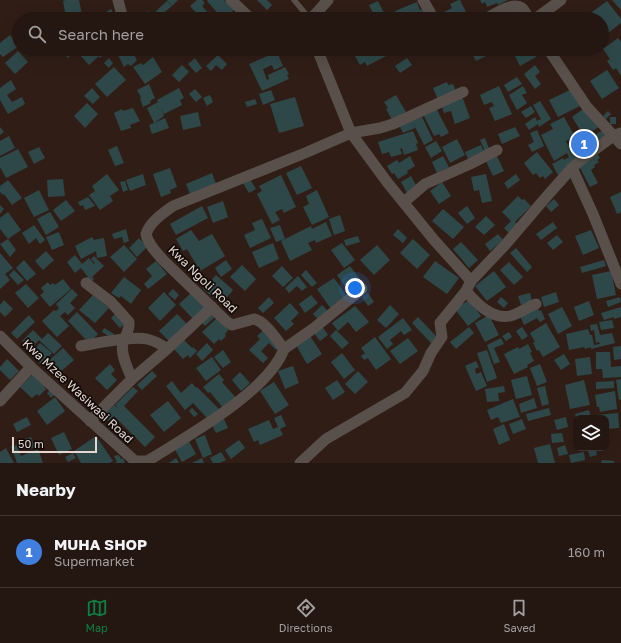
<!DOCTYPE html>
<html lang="en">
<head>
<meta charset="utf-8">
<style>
  :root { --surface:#241610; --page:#30231e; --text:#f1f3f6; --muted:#a39f9f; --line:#413530; --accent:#0b8043 }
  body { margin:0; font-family:"Golos Text",sans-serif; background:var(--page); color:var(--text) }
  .controls { position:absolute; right:12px; bottom:12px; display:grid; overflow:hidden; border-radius:8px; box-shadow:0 4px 16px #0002 }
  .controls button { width:36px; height:36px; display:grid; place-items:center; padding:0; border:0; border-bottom:1px solid var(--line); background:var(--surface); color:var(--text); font:20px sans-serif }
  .scale { position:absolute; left:12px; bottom:10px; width:85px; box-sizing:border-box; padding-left:4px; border:2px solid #e4d7d1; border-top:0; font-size:11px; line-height:14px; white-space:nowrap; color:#e4d7d1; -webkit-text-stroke:3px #120b07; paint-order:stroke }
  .you { position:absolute; left:355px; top:288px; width:14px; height:14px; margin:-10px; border:3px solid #fff; border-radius:50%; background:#1a73e8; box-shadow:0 0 0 6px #1a73e833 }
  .badge { display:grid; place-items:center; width:26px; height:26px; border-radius:50%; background:var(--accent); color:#fff; font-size:13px; font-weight:700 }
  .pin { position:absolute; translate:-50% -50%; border:2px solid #fff; box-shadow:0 1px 4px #0006 }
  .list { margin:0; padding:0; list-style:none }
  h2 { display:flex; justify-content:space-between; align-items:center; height:52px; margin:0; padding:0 16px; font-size:17px }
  h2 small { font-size:13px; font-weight:400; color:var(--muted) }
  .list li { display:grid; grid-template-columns:26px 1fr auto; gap:12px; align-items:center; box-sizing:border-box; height:72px; padding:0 16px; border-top:1px solid var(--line) }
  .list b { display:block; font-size:15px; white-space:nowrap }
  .list p { margin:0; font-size:13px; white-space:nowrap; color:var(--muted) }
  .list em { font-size:13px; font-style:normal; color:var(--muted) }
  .icon { flex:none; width:22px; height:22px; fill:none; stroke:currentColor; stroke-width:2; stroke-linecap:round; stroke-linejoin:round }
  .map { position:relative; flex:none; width:621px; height:463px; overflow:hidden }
  .search { position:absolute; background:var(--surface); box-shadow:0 4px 16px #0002; left:12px; right:12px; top:12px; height:44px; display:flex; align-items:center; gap:10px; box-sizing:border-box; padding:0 14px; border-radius:22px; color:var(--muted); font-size:15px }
  .sheet { height:124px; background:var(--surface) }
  nav { display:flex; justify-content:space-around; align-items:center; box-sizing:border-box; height:56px; border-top:1px solid var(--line); background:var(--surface); font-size:11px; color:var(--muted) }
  nav a { display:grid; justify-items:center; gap:2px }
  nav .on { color:var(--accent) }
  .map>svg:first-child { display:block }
  .building { fill:#2e4849 }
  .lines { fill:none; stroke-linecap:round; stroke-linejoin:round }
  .service { stroke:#59504b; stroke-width:5.5 }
  .minor { stroke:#59504b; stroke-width:11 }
  .labels { text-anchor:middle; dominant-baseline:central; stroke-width:3.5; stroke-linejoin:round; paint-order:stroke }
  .street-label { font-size:12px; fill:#e4d7d1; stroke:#120b07 }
</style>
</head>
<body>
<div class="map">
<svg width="621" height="463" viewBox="0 0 621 463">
  <rect width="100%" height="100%" fill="#301e16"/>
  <g class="building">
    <polygon points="66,0 79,0 82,15 66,18 63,1"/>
    <polygon points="167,0 178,0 172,6"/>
    <polygon points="197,0 202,0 205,3 202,6 214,19 202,19 190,6"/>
    <polygon points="208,0 224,0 234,10 223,19 207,1"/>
    <polygon points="257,0 267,0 272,5 267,10"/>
    <polygon points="459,0 460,0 469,18 447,19 444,12 452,8 450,4"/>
    <polygon points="480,0 508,0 498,5 497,3 487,7 485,2 482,4"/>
    <polygon points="612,0 621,0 621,10"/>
    <polygon points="167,1 172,6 160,16 156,11"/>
    <polygon points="378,1 387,19 376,19 369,5"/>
    <polygon points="607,1 621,19 621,23 608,33 602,25 602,19 597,19 592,12"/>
    <polygon points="417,2 420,10 426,7 431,19 398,19 395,11"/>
    <polygon points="515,8 521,19 498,19 498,18"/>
    <polygon points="111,9 115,16 110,19 99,19 98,17"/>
    <polygon points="148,11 154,19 138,19"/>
    <polygon points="19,26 19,38 13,31"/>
    <polygon points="10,35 19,46 3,57 0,54 0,43"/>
    <polygon points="618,38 621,42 621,76 616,68 613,70 607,61 610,59 603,49"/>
    <polygon points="60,49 78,49 68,58"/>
    <polygon points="81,49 104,49 107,51 100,58 99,56 89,65 77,52"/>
    <polygon points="126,49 131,49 137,60 131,66 128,64 124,67 118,55"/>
    <polygon points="191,49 202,49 196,55"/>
    <polygon points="351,49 385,49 388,55 367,66 365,62 360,65"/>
    <polygon points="464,49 500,49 476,61 470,50 465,52"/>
    <polygon points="515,49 532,49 536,57 520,66 515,56 518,55"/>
    <polygon points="564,49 579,49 569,56"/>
    <polygon points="18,51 28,62 15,74 5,63"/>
    <polygon points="277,52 283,66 274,70 272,65 263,69 267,80 269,79 268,75 285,67 289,74 287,75 289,79 262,91 249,64"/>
    <polygon points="218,55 227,64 222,70 216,65 211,71 206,66"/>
    <polygon points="153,57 162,72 145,84 133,67 141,63 143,65"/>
    <polygon points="109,58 113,63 109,68 104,63"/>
    <polygon points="195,58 202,68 196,73 188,64"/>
    <polygon points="407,58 412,65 400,73 395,66"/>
    <polygon points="182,65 189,72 179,82 172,75"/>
    <polygon points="535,65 540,72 535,76 541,84 535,89 524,74"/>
    <polygon points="114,67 126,80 107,97 95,84"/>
    <polygon points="607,70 619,88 602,99 590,81"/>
    <polygon points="517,77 522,84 508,92 504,85"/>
    <polygon points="11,80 16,89 7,95 12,102 22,97 25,104 8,114 0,100 0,88"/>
    <polygon points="447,82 448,85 453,84 457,94 439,102 433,88"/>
    <polygon points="149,84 155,98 150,101 151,103 143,107 140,98 141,97 137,90"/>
    <polygon points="499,86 512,114 495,121 489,108 494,106 492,102 484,105 480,95"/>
    <polygon points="523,86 527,93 522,95 527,103 517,110 509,95"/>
    <polygon points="92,88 100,97 93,104 84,96"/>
    <polygon points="179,88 184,98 180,100 182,105 164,114 161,108 164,116 154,123 165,118 169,128 152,134 149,125 154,123 147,108 158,102 157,100"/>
    <polygon points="195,89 202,97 196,102 189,94"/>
    <polygon points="572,89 580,106 558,117 549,100"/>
    <polygon points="271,90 275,100 263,105 259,94"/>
    <polygon points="210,95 213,102 207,106 203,98"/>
    <polygon points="396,95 406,112 392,120 386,109 388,108 384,102"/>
    <polygon points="462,96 470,118 455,124 451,111 444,113 441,104"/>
    <polygon points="295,97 304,126 279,133 270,104"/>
    <polygon points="255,99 257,104 247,107 245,102"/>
    <polygon points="540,101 551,119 539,127 538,124 529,130 525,124 535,117 537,121 541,119 533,105"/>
    <polygon points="87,103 98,114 85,128 74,116"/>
    <polygon points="531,106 535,112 526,118 521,112"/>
    <polygon points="586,107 599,127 584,136 572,117"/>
    <polygon points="133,108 140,121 130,125 131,128 121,131 114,113 122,109 123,111"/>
    <polygon points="436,108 449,133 441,137 439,134 434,136 423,114"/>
    <polygon points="608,111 611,114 606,119 603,116"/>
    <polygon points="198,112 201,126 183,130 180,116"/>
    <polygon points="422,117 433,140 424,145 413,123 415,128 403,133 399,125 411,119 412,121"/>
    <polygon points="564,117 573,133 580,129 587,142 591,139 595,148 584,154 575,136 566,141 568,145 575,141 582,155 569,169 558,175 552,164 563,158 564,160 569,157 567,153 554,161 541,135 553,129 550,124"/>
    <rect x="610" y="117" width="6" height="7"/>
    <polygon points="0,127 4,132 0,135"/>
    <polygon points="515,127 520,136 502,144 498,134"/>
    <polygon points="537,130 544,146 532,152 528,145 534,142 530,133"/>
    <polygon points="603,130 606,135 596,141 593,136"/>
    <polygon points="413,131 418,143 416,144 418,150 404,155 402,148 400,149 402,154 391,157 389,152 382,154 378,142"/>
    <polygon points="9,136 15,148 0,156 0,141"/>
    <polygon points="485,138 490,151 469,161 465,152 481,145 483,150 484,149 480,140"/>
    <polygon points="457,139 465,155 450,163 442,147"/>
    <polygon points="436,141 442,151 431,158 425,147"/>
    <polygon points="117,146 124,163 115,166 108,150"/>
    <polygon points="39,147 45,158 34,164 28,152"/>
    <polygon points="18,149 28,167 6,178 0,167 0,158"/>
    <polygon points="537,152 553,172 545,179 543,176 540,178 536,173 533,175 524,163"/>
    <polygon points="596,152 600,158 597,160 599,162 594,165 595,167 591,170 598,183 590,187 579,166"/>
    <polygon points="496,154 504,171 493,176 485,159"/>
    <polygon points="410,156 415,166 407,171 408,173 398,179 394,173 392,174 387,166 397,160 399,163"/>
    <polygon points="443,156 449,167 437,173 432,162"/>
    <polygon points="301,166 312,188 297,195 286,173"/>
    <polygon points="170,168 177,187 170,190 171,193 161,197 153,174"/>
    <polygon points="212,173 216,184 190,194 186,184"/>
    <polygon points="107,174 119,190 110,196 113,201 100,210 89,195 95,191 92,186"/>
    <polygon points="143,174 146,185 130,191 126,180"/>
    <polygon points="486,174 492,201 482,203 479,190 474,191 471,177"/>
    <polygon points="516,174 520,180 508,189 504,183"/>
    <polygon points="281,175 296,207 284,213 282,209 275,212 280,220 272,224 257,194 262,191 259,186"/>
    <polygon points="411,176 417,187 407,193 401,182"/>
    <polygon points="63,179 65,196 48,197 47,180"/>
    <polygon points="250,179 256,189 249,193 243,183"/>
    <polygon points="8,180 22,198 12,205 4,194 3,195 0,192 0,186"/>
    <polygon points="125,181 128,190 123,192 120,182"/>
    <polygon points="442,182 451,196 439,204 430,191"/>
    <polygon points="39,190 49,210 34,217 24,198"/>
    <polygon points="317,190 329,217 312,225 303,207 309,204 306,196"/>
    <polygon points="621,192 621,212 617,214 610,197"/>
    <polygon points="518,196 522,200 524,199 531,206 515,222 517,224 509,233 504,228 511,221 502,212"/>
    <polygon points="88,197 95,206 85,210 83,205 80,206 78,202"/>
    <polygon points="554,199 559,205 551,212 546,206"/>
    <polygon points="66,200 75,211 61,221 53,210"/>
    <polygon points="223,201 228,217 213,223 207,207"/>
    <polygon points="0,205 4,209 0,214"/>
    <polygon points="202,206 208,218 176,235 170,224"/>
    <polygon points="467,206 475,218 467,224 458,213"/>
    <polygon points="443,209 464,227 453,239 432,221"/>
    <polygon points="8,212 21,230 8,239 0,229 0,218"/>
    <polygon points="50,212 59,227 46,235 37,219"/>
    <polygon points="340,215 345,231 334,235 329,219"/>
    <polygon points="486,216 495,225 484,235 475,227"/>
    <polygon points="262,219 271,238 250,248 244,235 255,230 252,223"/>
    <polygon points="326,222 332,236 316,243 315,240 308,243 312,250 290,261 281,241 311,226 312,229"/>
    <polygon points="553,222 557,228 541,240 536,234"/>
    <polygon points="34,225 45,240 40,244 36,238 29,244 22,233"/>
    <polygon points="280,225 285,239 276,242 270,228"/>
    <polygon points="126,229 129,241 124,243 122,237 114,239 112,234"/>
    <polygon points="398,229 407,238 403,243 393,235"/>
    <polygon points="191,230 199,241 212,234 225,256 200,271 187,249 183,251 176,239"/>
    <polygon points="591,230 599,248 583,255 575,236"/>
    <polygon points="59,232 64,245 52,250 46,237"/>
    <polygon points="498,234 503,240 490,251 485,244"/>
    <polygon points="557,235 563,242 553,250 547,243"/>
    <polygon points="358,236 360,242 346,246 344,240"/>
    <polygon points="92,237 94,240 104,238 107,256 97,258 96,251 81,259 75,246"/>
    <polygon points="139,238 147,247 137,257 129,248"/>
    <polygon points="8,239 16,250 10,257 0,244"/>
    <polygon points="413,239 430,255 417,269 400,253"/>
    <polygon points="461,242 478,260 469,268 453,249"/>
    <polygon points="273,243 279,259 259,268 252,252"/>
    <polygon points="342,243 355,260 344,268 331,250"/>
    <polygon points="124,245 137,259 124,272 110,257"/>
    <polygon points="377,245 390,260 374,275 360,260"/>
    <polygon points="516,248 532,267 527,272 510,253"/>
    <polygon points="46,251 54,260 43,270 35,261"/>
    <polygon points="0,253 13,268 5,274 10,280 0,289"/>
    <polygon points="75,255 82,264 89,258 94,264 95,263 91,259 94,256 104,266 92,277 94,279 89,284 85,279 88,277 81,268 75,273 67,262"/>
    <polygon points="24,260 36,274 27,281 16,268"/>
    <polygon points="226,260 232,269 221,277 215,268"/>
    <polygon points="604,260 606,266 582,273 580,267"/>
    <polygon points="156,261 167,274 148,289 144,284 152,276 146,269"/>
    <polygon points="435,261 459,278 447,294 423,277"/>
    <polygon points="509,262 523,277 514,285 500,270"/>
    <polygon points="242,265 256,279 245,291 230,277"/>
    <polygon points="282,266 293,278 283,287 272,276"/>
    <polygon points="350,266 362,282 349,292 337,275"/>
    <polygon points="14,270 24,280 18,285 9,275"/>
    <polygon points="306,270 317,283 312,287 301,275"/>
    <polygon points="494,271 506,287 487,301 475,286"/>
    <polygon points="611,271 616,295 597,299 592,275"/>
    <polygon points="216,275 233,290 221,304 203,289"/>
    <polygon points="298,276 307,287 302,291 297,286 289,293 285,288"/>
    <polygon points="124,277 141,290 131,304 121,296 119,298 111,293"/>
    <polygon points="334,278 348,298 331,309 317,289"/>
    <polygon points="63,279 71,289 50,307 40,295 44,292 41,288 48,282 50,285 53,283 55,285"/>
    <polygon points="26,284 39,298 28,308 15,293"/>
    <polygon points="72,289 78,295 70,303 75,308 68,315 65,312 60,316 69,326 57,337 42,321 54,310 56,311 59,308 56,304"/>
    <polygon points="173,289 179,295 175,300 168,294"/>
    <polygon points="164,292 176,305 160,321 148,308"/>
    <polygon points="192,292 207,308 194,320 179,304"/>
    <polygon points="556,292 559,302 544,307 541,297"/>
    <polygon points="368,293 374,302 368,306 362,297"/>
    <polygon points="530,293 532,301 521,305 518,296"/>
    <polygon points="93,295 109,308 95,323 79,310"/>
    <polygon points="311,295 318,303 305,313 299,304"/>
    <polygon points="269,297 274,303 263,313 258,308"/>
    <polygon points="501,297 508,303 504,308 497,302"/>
    <polygon points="620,297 621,302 608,307 606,301"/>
    <polygon points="4,300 13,309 5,317 0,312 0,305"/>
    <polygon points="469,300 481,316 468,326 455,309"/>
    <polygon points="589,301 594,315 579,321 574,307"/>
    <polygon points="290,303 299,313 291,321 294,324 286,331 274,318"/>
    <polygon points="322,305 328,311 319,320 313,314"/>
    <polygon points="390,305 399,314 386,328 377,320"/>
    <polygon points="355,306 369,322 356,332 348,322 338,331 332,323"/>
    <polygon points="537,307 539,311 541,310 545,319 540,322 537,318 524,325 520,316"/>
    <polygon points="562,307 572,326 558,334 548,314"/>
    <polygon points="621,307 621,317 614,319 614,317 604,320 601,313"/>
    <polygon points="212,309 217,315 205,326 200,321"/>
    <polygon points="77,312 98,334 89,343 68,321"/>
    <polygon points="117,312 127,322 120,328 111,318"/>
    <polygon points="177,314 188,325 170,342 159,331"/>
    <polygon points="29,315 35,322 17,339 11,333"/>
    <polygon points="489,315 499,335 485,342 475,323"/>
    <polygon points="418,317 438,338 432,344 412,323"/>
    <polygon points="217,318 229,329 225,334 226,336 221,341 219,339 214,344 202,332"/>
    <polygon points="403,318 412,330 404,335 401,331 390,340 393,344 387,349 378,337"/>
    <polygon points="612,320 614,328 601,330 599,322"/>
    <polygon points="546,323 560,347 543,357 539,350 537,351 533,343 535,342 530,333"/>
    <polygon points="597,324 600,335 612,333 615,343 591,349 591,347 585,349 584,347 569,350 566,334 588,329 590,335 592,335 594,345 600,344 599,342 596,343 594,330 591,331 590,325"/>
    <polygon points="322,326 328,335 320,341 313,332"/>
    <polygon points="469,327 474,333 456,349 450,342"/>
    <polygon points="522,327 528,336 522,340 516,331"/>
    <polygon points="104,328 114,334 112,338 102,332"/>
    <polygon points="265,329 281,346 276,350 269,343 261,351 268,358 263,363 249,350 260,339 257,336"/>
    <polygon points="33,330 42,339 48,333 62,346 54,354 39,340 30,349 22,341"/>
    <polygon points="336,330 349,343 342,349 330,336"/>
    <polygon points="509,332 512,337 506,341 502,336"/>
    <polygon points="310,336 322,354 307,364 296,345"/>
    <polygon points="375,337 391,359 376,370 368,358 364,360 361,356 365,353 361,348"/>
    <polygon points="408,338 418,351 400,364 390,351"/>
    <polygon points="501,338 504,344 494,348 500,362 494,364 487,345"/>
    <polygon points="184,340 192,348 193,347 197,351 190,358 188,355 183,359 174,349"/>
    <polygon points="40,343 52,353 42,365 30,354"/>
    <polygon points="207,343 213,350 202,361 196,354"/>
    <polygon points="528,344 532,352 530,353 534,361 527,365 528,367 514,374 504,354 518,347 519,349"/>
    <polygon points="621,346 621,359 614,360 613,347"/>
    <polygon points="63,348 74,360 59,373 56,369 53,371 46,363"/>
    <polygon points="223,350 231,362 223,368 214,357"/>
    <polygon points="487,350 497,378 487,382 477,353"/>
    <polygon points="596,352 610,352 611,367 621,366 621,377 603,378 602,369 596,369"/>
    <polygon points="342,353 355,370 344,379 331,362"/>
    <polygon points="564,354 570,364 561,370 554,360"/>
    <polygon points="212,357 221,370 206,381 196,368"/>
    <polygon points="590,357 592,374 577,376 575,359"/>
    <polygon points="7,359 19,371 10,380 0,370 0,367"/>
    <polygon points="476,361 479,367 475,369 476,374 481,372 487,386 476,391 465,366"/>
    <polygon points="110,364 115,370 111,374 117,380 107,390 95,378"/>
    <polygon points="540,364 547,382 537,386 530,368"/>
    <polygon points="293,366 299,383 285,389 278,371"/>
    <polygon points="152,371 157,376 142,390 137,385"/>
    <polygon points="358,371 368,382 355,394 345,384"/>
    <polygon points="35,372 47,383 44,387 46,389 39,396 37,394 32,398 20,387"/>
    <polygon points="240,372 250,383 241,391 232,380"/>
    <polygon points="219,374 224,380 222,382 236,398 223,408 210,392 208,393 203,387"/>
    <polygon points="527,376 532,395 516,399 511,380"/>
    <polygon points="621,379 621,399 619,400 616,380"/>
    <polygon points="337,380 345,392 333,400 325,388"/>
    <polygon points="584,380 590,405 570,409 565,385"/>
    <polygon points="172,381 181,393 192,383 196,388 197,387 219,409 208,419 193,403 185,410 166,386"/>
    <polygon points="614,381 614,388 596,389 596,382"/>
    <polygon points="274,382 289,405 275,414 260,391"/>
    <polygon points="504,386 505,392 498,393 499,401 487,402 485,389"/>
    <polygon points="545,386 549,404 542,406 537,388"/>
    <polygon points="53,387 57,392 51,398 47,393"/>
    <polygon points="133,387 138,391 124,406 155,437 145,447 114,416 109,421 103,416 114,405 120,410 115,405"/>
    <polygon points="615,391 617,409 600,412 599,407 597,407 595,395"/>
    <polygon points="55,397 65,411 47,425 37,411"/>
    <polygon points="534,398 537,408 521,413 519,404"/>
    <polygon points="513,399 520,417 501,423 498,417 491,420 487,410"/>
    <polygon points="168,401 181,418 164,432 150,415"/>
    <polygon points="192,408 198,414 194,417 189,411"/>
    <polygon points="549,408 551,415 528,421 526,414"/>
    <polygon points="589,410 591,418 576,418 575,414"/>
    <polygon points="618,413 619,428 606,429 606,418 596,418 596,415"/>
    <polygon points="281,415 286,426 280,429 283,435 260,445 258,440 254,442 248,429 269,420 273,429 278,427 274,418"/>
    <polygon points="27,417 31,425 17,432 13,424"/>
    <polygon points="223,417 228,428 216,433 211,423"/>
    <polygon points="566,417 568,427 557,430 554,420"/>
    <polygon points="522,419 526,429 513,434 509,424"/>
    <polygon points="504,424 510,440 499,445 493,429"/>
    <polygon points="64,432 72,449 59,455 51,438"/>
    <polygon points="562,433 564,442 552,443 551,434"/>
    <polygon points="205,435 212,454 203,458 195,439"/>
    <polygon points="96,436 113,461 110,463 81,463 74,451"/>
    <polygon points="31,437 35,447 28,450 24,439"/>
    <polygon points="187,438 196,454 182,462 173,446"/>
    <polygon points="239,440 245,448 231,459 225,450"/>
    <polygon points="550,444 555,463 538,463 534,448"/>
    <polygon points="17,445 21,456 38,449 43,463 17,463 11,447"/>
    <polygon points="565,445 568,454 559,456 557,448"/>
    <polygon points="6,448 14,463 0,463 0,452"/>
    <polygon points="596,449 597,455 590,457 588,451"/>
    <polygon points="221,452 226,460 220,463 213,463 210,458"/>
    <polygon points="584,452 585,460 571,463 569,455"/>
    <polygon points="73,453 76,458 68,462 65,457"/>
    <polygon points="119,455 121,459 123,458 125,463 114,463 117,462 114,456"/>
    <polygon points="176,458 179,463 169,463"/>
    <polygon points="202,458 204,463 192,463"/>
    <polygon points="602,460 614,461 614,463 601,463"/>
  </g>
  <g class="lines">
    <polyline class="service" points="294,0 310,19"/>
    <g class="minor">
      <polyline points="118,0 123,19"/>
      <polyline points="231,0 251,19"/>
      <polyline points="423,0 434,19"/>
      <polyline points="311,19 328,0"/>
      <path d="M485,19C494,15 512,1 522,8C525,11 527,15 529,19"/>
      <polyline points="535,19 561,0"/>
      <polyline points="317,49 351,133 387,182 434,240 471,281"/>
      <polyline points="548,49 587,107 621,144"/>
      <polyline points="572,168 593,214 621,284"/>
      <polyline points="404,202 425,184 470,164 497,150"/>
      <path d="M86,283L111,302L129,322C130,330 125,336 123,343C120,354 128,369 132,379"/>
      <path d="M466,291C476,303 492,320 510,316C518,314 528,307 536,304"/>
      <path d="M0,336L31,367L135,461H147L154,457C191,434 269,390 284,349C277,340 265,321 254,319L232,325L226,321L163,260C156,252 148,244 146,234C150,222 163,213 173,206L305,153L351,133L380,128L393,124L463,92"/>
      <path d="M81,346C96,343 134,336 147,339C155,341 161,344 167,349"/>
      <polyline points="284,349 314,328 362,289"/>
      <polyline points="0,401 31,367"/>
      <polyline points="90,421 132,379 167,349 212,307"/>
      <polyline points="300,463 326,439 405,393 423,371 431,353 442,337 440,323 466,291 471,281 506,244 547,196 572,168 581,160 613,136 621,133"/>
    </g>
  </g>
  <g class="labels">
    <g class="street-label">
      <text transform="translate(203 279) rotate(44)">Kwa Ngoli Road</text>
      <text transform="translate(78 391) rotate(43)">Kwa Mzee Wasiwasi Road</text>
    </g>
  </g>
</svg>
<div class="controls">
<button><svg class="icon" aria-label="layers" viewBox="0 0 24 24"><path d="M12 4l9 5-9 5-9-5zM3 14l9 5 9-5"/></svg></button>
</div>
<div class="scale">50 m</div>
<div class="you"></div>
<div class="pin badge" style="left:584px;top:144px;background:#3f7fe0">1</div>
<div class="search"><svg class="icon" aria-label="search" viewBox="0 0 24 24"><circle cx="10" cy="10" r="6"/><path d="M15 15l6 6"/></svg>Search here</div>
</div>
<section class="sheet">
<h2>Nearby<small></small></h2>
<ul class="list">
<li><span class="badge" style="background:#3f7fe0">1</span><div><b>MUHA SHOP</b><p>Supermarket</p></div><em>160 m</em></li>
</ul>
</section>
<nav>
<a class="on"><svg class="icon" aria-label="map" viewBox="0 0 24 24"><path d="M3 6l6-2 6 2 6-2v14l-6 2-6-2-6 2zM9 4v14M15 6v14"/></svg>Map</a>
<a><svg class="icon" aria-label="directions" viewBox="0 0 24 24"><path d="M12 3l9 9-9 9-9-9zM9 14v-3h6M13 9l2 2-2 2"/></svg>Directions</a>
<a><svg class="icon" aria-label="saved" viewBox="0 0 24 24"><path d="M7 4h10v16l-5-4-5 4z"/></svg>Saved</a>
</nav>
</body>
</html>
